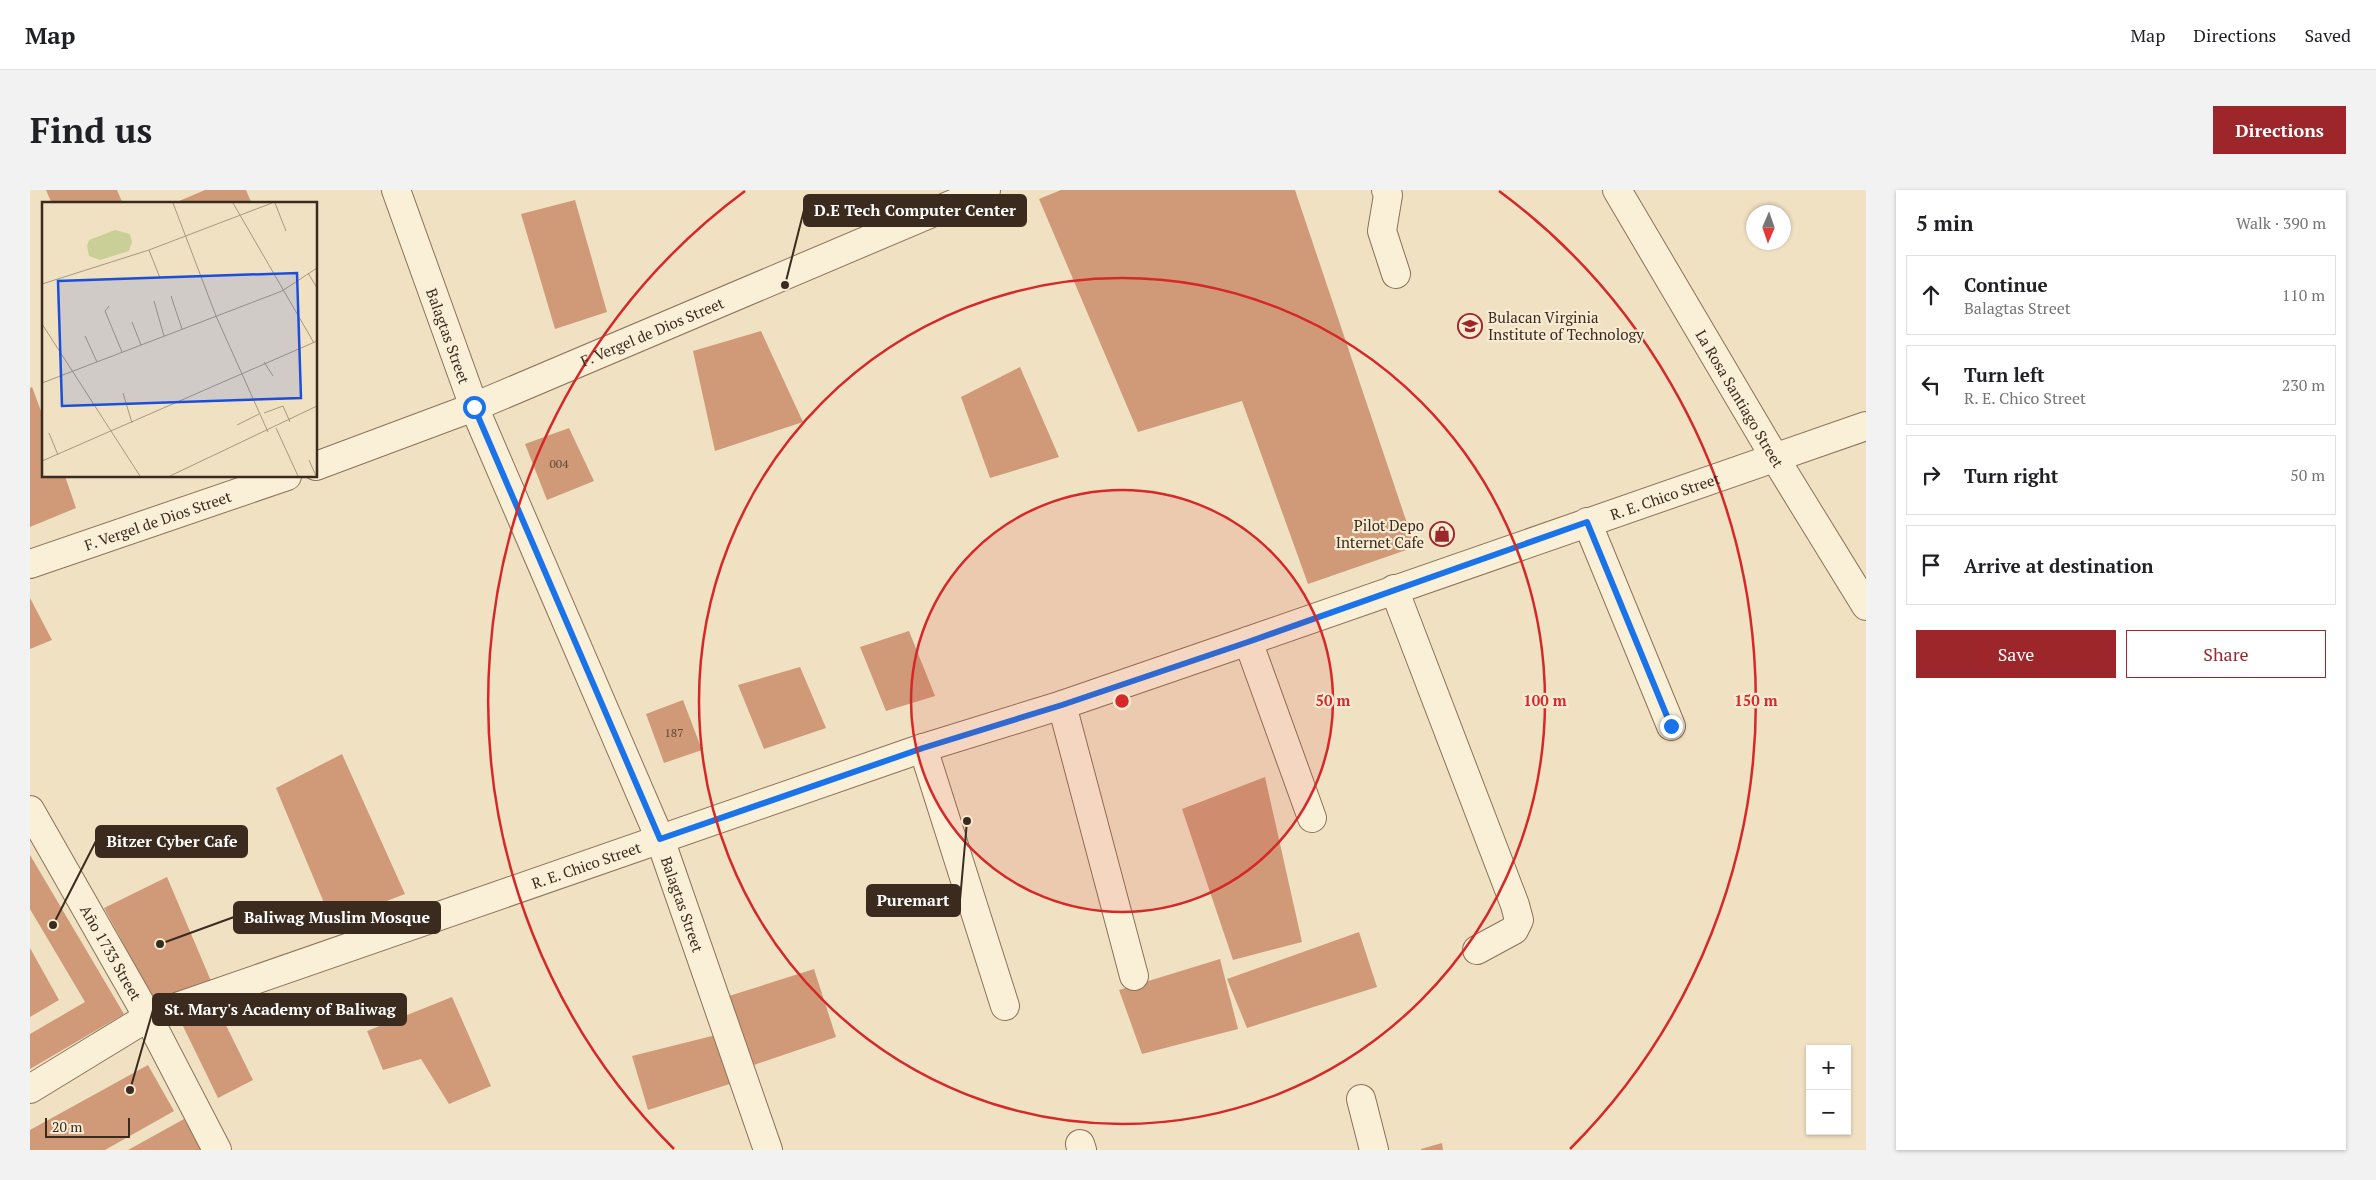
<!DOCTYPE html>
<html lang="en">
<head>
<meta charset="utf-8">
<style>
  :root { --surface:#fff; --page:#f2f2f2; --text:#202124; --muted:#757577; --line:#e0e0e0; --accent:#9d262a }
  body { margin:0; font-family:"PT Serif",serif; background:var(--page); color:var(--text) }
  .controls { position:absolute; right:15px; bottom:15px; display:grid; overflow:hidden; border-radius:0px; box-shadow:0 1px 4px #0004 }
  .controls button { width:45px; height:45px; display:grid; place-items:center; padding:0; border:0; border-bottom:1px solid var(--line); background:var(--surface); color:var(--text); font:25px sans-serif }
  .compass { position:absolute; left:1716px; top:15px; width:45px; height:45px; border-radius:50%; background:var(--surface); box-shadow:0 1px 4px #0004; rotate:182deg }
  .scale { position:absolute; left:15px; bottom:12px; width:85px; box-sizing:border-box; padding-left:5px; border:2px solid #3b2b1e; border-top:0; font-size:14px; line-height:18px; white-space:nowrap; color:#3b2b1e; -webkit-text-stroke:4px #f7ecd3; paint-order:stroke }
  .stop { position:absolute; width:15px; height:15px; margin:-11px; border:4px solid #1a73e8; border-radius:50%; background:#fff }
  .stop.end { background:#1a73e8; border-color:#fff; box-shadow:0 1px 5px #0008 }
  .list { margin:0; padding:0; list-style:none }
  h2 { display:flex; justify-content:space-between; align-items:center; height:65px; margin:0; padding:0 20px; font-size:21px }
  h2 small { font-size:16px; font-weight:400; color:var(--muted) }
  .list li { display:grid; grid-template-columns:32px 1fr auto; gap:15px; align-items:center; box-sizing:border-box; height:80px; margin:0 10px 10px; padding:0 10px; border:1px solid var(--line); border-radius:0px }
  .list b { display:block; font-size:19px; white-space:nowrap }
  .list p { margin:0; font-size:16px; white-space:nowrap; color:var(--muted) }
  .list em { font-size:16px; font-style:normal; color:var(--muted) }
  .actions { display:flex; gap:10px; padding:15px 20px }
  .actions a { flex:1; padding:11px 0; border:1px solid var(--accent); border-radius:0px; text-align:center; font-size:18px; color:var(--accent) }
  .actions .main { background:var(--accent); color:#fff }
  .icon { flex:none; width:28px; height:28px; fill:none; stroke:currentColor; stroke-width:2; stroke-linecap:round; stroke-linejoin:round }
  .map { position:relative; flex:none; width:1836px; height:960px; overflow:hidden; border-radius:0px }
  header { display:flex; align-items:center; gap:30px; box-sizing:border-box; height:70px; padding:0 25px; background:var(--surface); border-bottom:1px solid var(--line) }
  header strong { font-size:24px }
  nav { display:flex; gap:28px; margin-inline-start:auto; font-size:18px }
  .intro { display:flex; align-items:center; justify-content:space-between; box-sizing:border-box; height:120px; padding:0 30px }
  h1 { margin:0; font-size:35px }
  .button { padding:12px 22px; border-radius:0px; background:var(--accent); color:#fff; font-size:18px; font-weight:700 }
  main { display:flex; gap:30px; padding:0 30px }
  aside { flex:1; background:var(--surface); border-radius:0px; box-shadow:0 1px 4px #0004 }
  .map>svg:first-child { display:block }
  .building { fill:#d09a78 }
  .lines { fill:none; stroke-linecap:round; stroke-linejoin:round }
  .minor-casing { stroke:#8b7259; stroke-width:30 }
  .minor { stroke:#faefd7; stroke-width:28 }
  .route { stroke:#1a73e8; stroke-width:6 }
  .ring { fill:none; stroke:#d62828; stroke-width:2.5 }
  .labels { text-anchor:middle; dominant-baseline:central; stroke-width:4.5; stroke-linejoin:round; paint-order:stroke }
  .number-label { font-size:12px; fill:#604734 }
  .poi-label { font-size:15px; fill:#3b2b1e; stroke:#f7ecd3; text-anchor:start }
  .street-label { font-size:15px; fill:#3b2b1e; stroke:#f7ecd3 }
  .inset-road { fill:none; stroke:#a89881; stroke-width:1 }
  .view { fill:#1d4ed8; fill-opacity:0.15; stroke:#1d4ed8; stroke-width:2.5 }
  .inset-edge { fill:none; stroke:#3b2b1e; stroke-width:2.5 }
  .centre { fill:#d62828; stroke:#f7ecd3; stroke-width:2.5 }
  .ring-label { font-size:15px; text-anchor:middle; font-weight:bold; fill:#d62828; stroke:#f7ecd3; stroke-width:4.5; stroke-linejoin:round; paint-order:stroke }
  .leader { fill:none; stroke:#3b2b1e; stroke-width:2 }
  .callout-dot { fill:#3b2b1e; stroke:#f7ecd3; stroke-width:2 }
  .callout { fill:#3b2b1e; stroke:#3b2b1e; stroke-width:2 }
  .callout-label { font-size:16px; text-anchor:middle; font-weight:bold; fill:#fff }
</style>
</head>
<body>
<header>
<strong>Map</strong>
<nav><a>Map</a><a>Directions</a><a>Saved</a></nav>
</header>
<div class="intro"><h1>Find us</h1><a class="button">Directions</a></div>
<main>
<div class="map">
<svg width="1836" height="960" viewBox="0 0 1836 960">
  <rect width="100%" height="100%" fill="#f0e1c3"/>
  <g class="building">
    <polygon points="16,0 87,0 93,14 22,14"/>
    <polygon points="175,0 216,0 222,14 142,14"/>
    <polygon points="1031,0 1265,0 1385,357 1278,394 1212,211 1108,242 1009,9"/>
    <polygon points="545,10 577,122 525,139 491,24"/>
    <polygon points="731,141 773,232 685,261 663,161"/>
    <polygon points="990,177 1029,267 960,288 931,207"/>
    <polygon points="2,197 14,229 14,286 35,286 46,318 0,337 0,198"/>
    <polygon points="539,238 564,291 517,310 495,254"/>
    <polygon points="0,408 22,450 0,459"/>
    <polygon points="879,441 905,506 856,521 830,457"/>
    <polygon points="770,477 796,538 734,559 708,495"/>
    <polygon points="653,510 672,560 634,573 616,524"/>
    <polygon points="312,564 375,704 302,732 246,598"/>
    <polygon points="1235,587 1272,752 1203,770 1152,619"/>
    <polygon points="0,665 94,824 0,879 0,844 55,812 0,719"/>
    <polygon points="137,687 181,791 124,810 74,718"/>
    <polygon points="1329,742 1347,797 1217,838 1197,789"/>
    <polygon points="0,758 29,810 0,827"/>
    <polygon points="1190,769 1208,839 1112,864 1089,800"/>
    <polygon points="784,779 806,847 724,875 699,806"/>
    <polygon points="422,807 461,896 419,914 391,869 353,880 337,841"/>
    <polygon points="187,817 223,890 188,908 152,834"/>
    <polygon points="690,844 706,892 618,920 602,866"/>
    <polygon points="118,875 144,921 75,960 0,960 0,940"/>
    <polygon points="154,929 171,960 98,960"/>
    <polygon points="1412,953 1413,960 1391,960 1391,959"/>
  </g>
  <g class="lines">
    <defs>
      <g id="minor">
        <path id="s1" d="M366,0L444,217L630,649L738,960"/>
        <polyline points="1356,0 1358,5 1352,41 1366,84"/>
        <path id="s2" d="M1587,0L1745,268L1836,416"/>
        <path id="s3" d="M286,276L444,217L956,0"/>
        <polyline points="1557,332 1641,536"/>
        <path id="s4" d="M0,374L257,286"/>
        <polyline points="1364,399 1485,715 1489,730 1484,740 1447,760"/>
        <polyline points="1218,451 1282,628"/>
        <polyline points="1032,515 1104,786"/>
        <polyline points="893,558 975,816"/>
        <path id="s5" d="M0,620L118,827L187,960"/>
        <path id="s6" d="M0,899L118,827L893,558L1032,515L1218,451L1836,236"/>
        <polyline points="1331,909 1344,960"/>
        <polyline points="1050,954 1052,960"/>
      </g>
    </defs>
    <use href="#minor" class="minor-casing"/>
    <use href="#minor" class="minor"/>
  </g>
  <g class="lines">
    <polyline class="route" points="444,217 630,649 893,558 1032,515 1218,452 1557,332 1641,536"/>
  </g>
  <circle cx="1092" cy="511" r="211" fill="#d62828" fill-opacity=".12"/>
  <g class="ring">
    <circle cx="1092" cy="511" r="211"/>
    <circle cx="1092" cy="511" r="423"/>
    <path d="M644 959A634 634 0 0 1 715 1M1469 1A634 634 0 0 1 1540 959"/>
  </g>
  <defs>
    <symbol id="school-ring" viewBox="-11 -11 22 22"><circle r="9.5" fill="#f7ecd3" stroke="#9d262a" stroke-width="1.5"/><path d="M0-5L7-2L0 1L-7-2ZM-4 1L0 2.5L4 1V4Q0 6-4 4Z" fill="#9d262a"/></symbol>
    <symbol id="shop-ring" viewBox="-11 -11 22 22"><circle r="9.5" fill="#f7ecd3" stroke="#9d262a" stroke-width="1.5"/><path d="M-5-2.5h2.3a2.7 3.5 0 0 1 5.4 0H5L5.5 6h-11ZM-1.5-2.5h3a1.5 2.3 0 0 0-3 0Z" fill="#9d262a"/></symbol>
  </defs>
  <g fill-rule="evenodd">
    <use href="#school-ring" x="1426" y="122" width="28" height="28"/>
    <use href="#shop-ring" x="1398" y="330" width="28" height="28"/>
  </g>
  <g class="labels">
    <g class="number-label">
      <text x="529" y="273">004</text>
      <text x="644" y="542">187</text>
    </g>
    <g class="poi-label">
      <text x="1458" y="127">Bulacan Virginia<tspan x="1458" dy="17">Institute of Technology</tspan></text>
      <text x="1394" y="335" text-anchor="end">Pilot Depo<tspan x="1394" dy="17">Internet Cafe</tspan></text>
    </g>
    <g class="street-label">
      <text stroke="none"><textPath href="#s3" startOffset="362">F. Vergel de Dios Street</textPath></text>
      <text stroke="none"><textPath href="#s1" startOffset="155">Balagtas Street</textPath></text>
      <text stroke="none"><textPath href="#s2" startOffset="242">La Rosa Santiago Street</textPath></text>
      <text stroke="none"><textPath href="#s6" startOffset="1742">R. E. Chico Street</textPath></text>
      <text stroke="none"><textPath href="#s4" startOffset="135">F. Vergel de Dios Street</textPath></text>
      <text stroke="none"><textPath href="#s6" startOffset="602">R. E. Chico Street</textPath></text>
      <text stroke="none"><textPath href="#s1" startOffset="770">Balagtas Street</textPath></text>
      <text stroke="none"><textPath href="#s5" startOffset="164">Año 1733 Street</textPath></text>
    </g>
  </g>
  <g transform="translate(12 12)">
    <rect width="275" height="275" fill="#f0e1c3"/>
    <path d="M73,28L88,32L90,40L87,49L58,58L47,54L45,44L47,38Z" fill="#cacf97"/>
    <path class="inset-road" d="M131,1L174,114L226,230M191,1L272,141M233,1L244,29M107,48L118,76M266,71L275,86M0,82L107,48L230,1M129,94L140,127M112,99L122,134M67,104L63,109L80,150M90,120L99,143M0,122L98,274M43,134L55,160M222,160L231,174M0,181L240,89L275,66M81,191L90,221M222,211L241,204L248,220M195,223L217,212M234,226L256,274M7,231L16,253M267,258L274,274M0,259L275,139M128,274L275,204"/>
    <path class="view" d="M255,71L259,196L20,204L16,79Z"/>
    <rect width="275" height="275" class="inset-edge"/>
  </g>
  <circle cx="1092" cy="511" r="8" class="centre"/>
  <g class="ring-label">
    <text x="1303" y="516">50 m</text>
    <text x="1515" y="516">100 m</text>
    <text x="1726" y="516">150 m</text>
  </g>
  <path class="leader" d="M755 95L774 20M23 735L66 651M937 631L930 710M130 754L204 727M100 900L123 820"/>
  <g class="callout-dot">
    <circle cx="755" cy="95" r="5"/>
    <circle cx="23" cy="735" r="5"/>
    <circle cx="937" cy="631" r="5"/>
    <circle cx="130" cy="754" r="5"/>
    <circle cx="100" cy="900" r="5"/>
  </g>
  <g class="callout">
    <rect x="774" y="5" width="222" height="31" rx="5"/>
    <rect x="66" y="636" width="151" height="31" rx="5"/>
    <rect x="837" y="695" width="93" height="31" rx="5"/>
    <rect x="204" y="712" width="206" height="31" rx="5"/>
    <rect x="123" y="804" width="253" height="31" rx="5"/>
  </g>
  <g class="callout-label">
    <text x="885" y="26">D.E Tech Computer Center</text>
    <text x="142" y="657">Bitzer Cyber Cafe</text>
    <text x="883" y="716">Puremart</text>
    <text x="307" y="733">Baliwag Muslim Mosque</text>
    <text x="250" y="825">St. Mary's Academy of Baliwag</text>
  </g>
</svg>
<div class="controls">
<button>+</button>
<button>−</button>
</div>
<svg class="compass" viewBox="-18 -18 36 36"><path d="M0-13l5 13h-10z" fill="#e53935"/><path d="M0 13l5-13h-10z" fill="#757577"/></svg>
<div class="scale">20 m</div>
<div class="stop" style="left:444px;top:217px"></div>
<div class="stop end" style="left:1641px;top:536px"></div>
</div>
<aside>
<h2>5 min<small>Walk · 390 m</small></h2>
<ul class="list">
<li><svg class="icon" aria-label="ahead" viewBox="0 0 24 24"><path d="M12 20V5M6 11l6-6 6 6"/></svg><div><b>Continue</b><p>Balagtas Street</p></div><em>110 m</em></li>
<li><svg class="icon" aria-label="left" viewBox="0 0 24 24"><path d="M17 20v-9H6M10 6l-5 5 5 5"/></svg><div><b>Turn left</b><p>R. E. Chico Street</p></div><em>230 m</em></li>
<li><svg class="icon" aria-label="right" viewBox="0 0 24 24"><path d="M7 20v-9h11M14 6l5 5-5 5"/></svg><div><b>Turn right</b></div><em>50 m</em></li>
<li><svg class="icon" aria-label="arrive" viewBox="0 0 24 24"><path d="M6 21V4h12l-3 4 3 4H6"/></svg><div><b>Arrive at destination</b></div></li>
</ul>
<div class="actions"><a class="main">Save</a><a>Share</a></div>
</aside>
</main>
</body>
</html>
